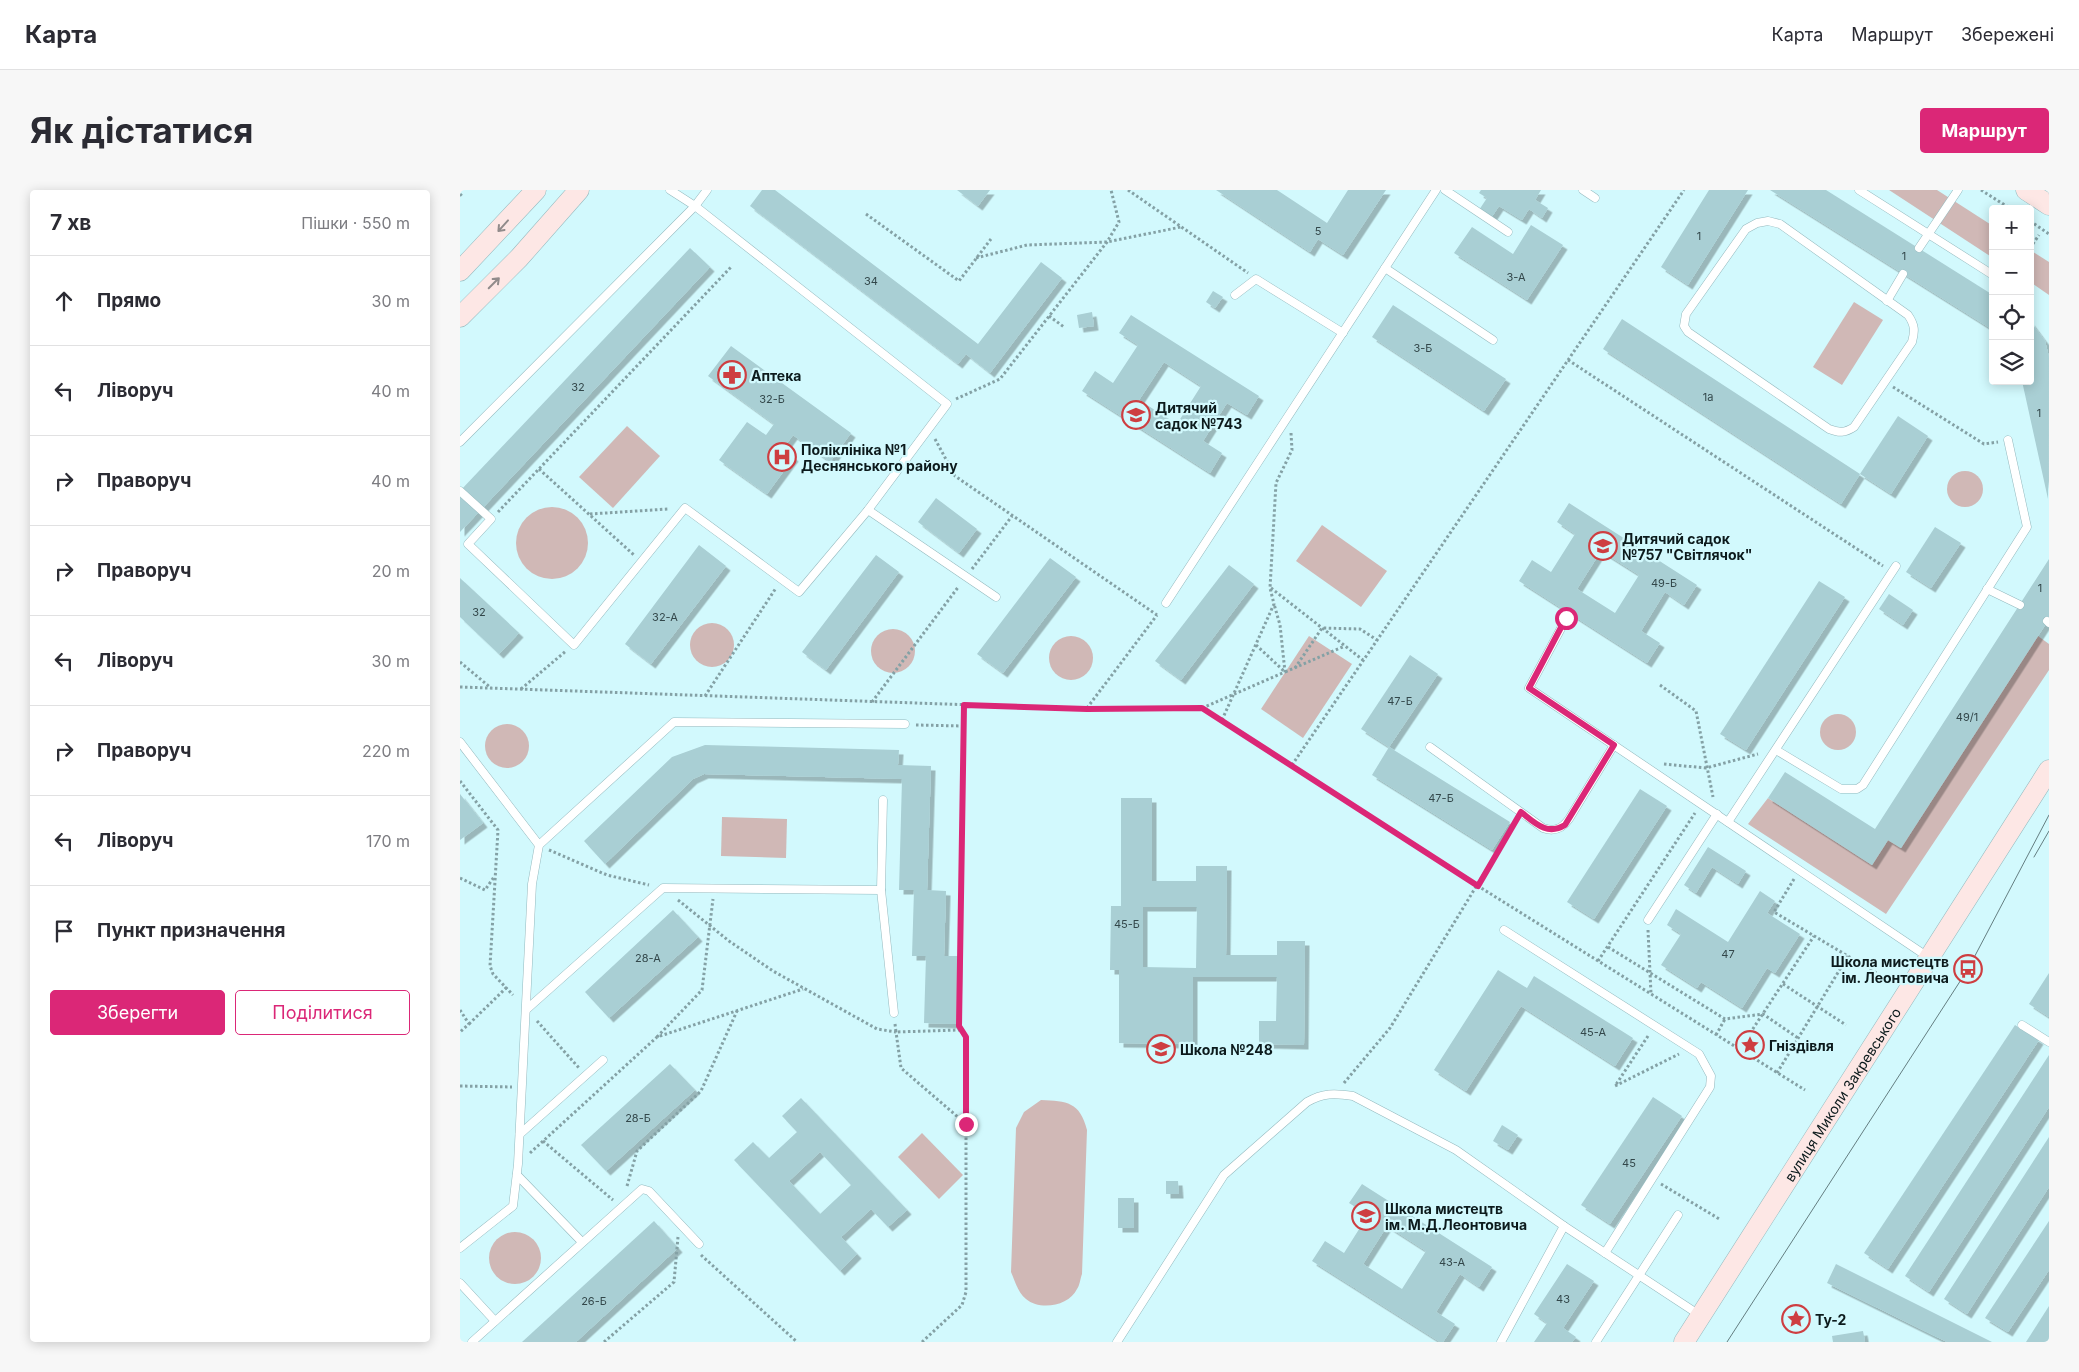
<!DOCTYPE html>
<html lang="uk">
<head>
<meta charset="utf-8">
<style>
  :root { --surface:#fff; --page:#f7f7f7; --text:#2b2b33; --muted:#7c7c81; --line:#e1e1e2; --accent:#db2777 }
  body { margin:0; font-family:Inter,sans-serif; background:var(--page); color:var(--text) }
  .controls { position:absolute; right:15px; top:15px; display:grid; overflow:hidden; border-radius:5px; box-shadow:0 2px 12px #0003 }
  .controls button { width:45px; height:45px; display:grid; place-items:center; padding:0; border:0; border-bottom:1px solid var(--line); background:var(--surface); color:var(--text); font:25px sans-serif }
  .stop { position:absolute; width:15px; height:15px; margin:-11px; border:4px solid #db2777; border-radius:50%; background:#fff }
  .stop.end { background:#db2777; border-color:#fff; box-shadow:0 1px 5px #0008 }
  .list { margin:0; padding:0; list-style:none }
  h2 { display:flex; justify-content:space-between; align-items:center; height:65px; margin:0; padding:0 20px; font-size:21px }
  h2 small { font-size:16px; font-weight:400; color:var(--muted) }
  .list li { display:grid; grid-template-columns:32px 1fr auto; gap:15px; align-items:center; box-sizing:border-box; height:90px; padding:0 20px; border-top:1px solid var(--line) }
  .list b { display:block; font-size:19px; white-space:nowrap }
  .list em { font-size:16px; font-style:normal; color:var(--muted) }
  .actions { display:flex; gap:10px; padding:15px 20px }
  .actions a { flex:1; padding:11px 0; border:1px solid var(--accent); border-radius:5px; text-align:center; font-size:18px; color:var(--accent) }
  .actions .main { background:var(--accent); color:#fff }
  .icon { flex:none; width:28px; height:28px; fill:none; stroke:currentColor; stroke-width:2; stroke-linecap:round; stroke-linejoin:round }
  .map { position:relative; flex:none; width:1589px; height:1152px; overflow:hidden; border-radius:5px }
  header { display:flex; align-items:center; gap:30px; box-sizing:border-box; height:70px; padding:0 25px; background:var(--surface); border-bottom:1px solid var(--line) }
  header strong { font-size:24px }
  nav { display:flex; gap:28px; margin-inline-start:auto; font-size:18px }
  .intro { display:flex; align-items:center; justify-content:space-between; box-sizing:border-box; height:120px; padding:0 30px }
  h1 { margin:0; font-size:35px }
  .button { padding:12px 22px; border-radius:5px; background:var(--accent); color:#fff; font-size:18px; font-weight:700 }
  main { display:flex; gap:30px; padding:0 30px }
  aside { flex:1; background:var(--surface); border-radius:5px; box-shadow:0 2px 12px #0003 }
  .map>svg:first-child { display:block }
  .green { fill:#d0b8b6 }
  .building { fill:#a9cfd4; fill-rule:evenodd; filter:url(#shadow) }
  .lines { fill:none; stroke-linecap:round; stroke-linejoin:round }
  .lane-casing { stroke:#94b9be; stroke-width:9 }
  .secondary-casing { stroke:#94b9be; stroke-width:21 }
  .path { stroke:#84a1a5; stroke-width:3; stroke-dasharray:2.5 2.5; stroke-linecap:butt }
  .lane { stroke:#fff; stroke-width:8 }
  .secondary { stroke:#fde7e5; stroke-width:20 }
  .tram { stroke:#647e81; stroke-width:1 }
  .oneway { stroke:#918b8b }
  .route { stroke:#db2777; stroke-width:6 }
  .labels { text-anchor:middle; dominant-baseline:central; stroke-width:4.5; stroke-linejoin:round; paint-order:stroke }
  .number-label { font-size:11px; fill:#33474a }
  .poi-label { font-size:14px; font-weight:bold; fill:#0c1a1c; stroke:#d2f9fd; text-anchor:start }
  .street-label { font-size:14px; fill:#0c1a1c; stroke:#d2f9fd }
</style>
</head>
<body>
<header>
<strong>Карта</strong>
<nav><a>Карта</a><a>Маршрут</a><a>Збережені</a></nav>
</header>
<div class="intro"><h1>Як дістатися</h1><a class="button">Маршрут</a></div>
<main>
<aside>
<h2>7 хв<small>Пішки · 550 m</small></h2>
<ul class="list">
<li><svg class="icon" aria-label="ahead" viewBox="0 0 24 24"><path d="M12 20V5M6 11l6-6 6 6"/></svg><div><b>Прямо</b></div><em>30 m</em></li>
<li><svg class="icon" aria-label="left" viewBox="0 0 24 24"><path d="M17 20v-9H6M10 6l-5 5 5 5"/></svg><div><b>Ліворуч</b></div><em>40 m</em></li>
<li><svg class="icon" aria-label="right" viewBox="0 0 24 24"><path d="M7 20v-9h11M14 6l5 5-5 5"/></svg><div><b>Праворуч</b></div><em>40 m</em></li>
<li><svg class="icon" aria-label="right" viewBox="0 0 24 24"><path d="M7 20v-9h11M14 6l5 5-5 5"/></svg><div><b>Праворуч</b></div><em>20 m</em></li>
<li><svg class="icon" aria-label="left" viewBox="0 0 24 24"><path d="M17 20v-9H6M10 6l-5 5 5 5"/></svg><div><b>Ліворуч</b></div><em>30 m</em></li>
<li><svg class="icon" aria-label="right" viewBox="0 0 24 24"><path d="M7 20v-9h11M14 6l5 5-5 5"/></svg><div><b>Праворуч</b></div><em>220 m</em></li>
<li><svg class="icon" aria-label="left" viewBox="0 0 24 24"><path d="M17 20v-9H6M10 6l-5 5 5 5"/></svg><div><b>Ліворуч</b></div><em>170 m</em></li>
<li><svg class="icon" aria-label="arrive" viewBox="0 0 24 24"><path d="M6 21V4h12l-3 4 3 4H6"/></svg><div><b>Пункт призначення</b></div></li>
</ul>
<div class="actions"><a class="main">Зберегти</a><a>Поділитися</a></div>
</aside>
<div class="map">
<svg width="1589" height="1152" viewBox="0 0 1589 1152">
  <defs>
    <filter id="shadow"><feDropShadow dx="4.5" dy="4.5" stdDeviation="0" flood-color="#0004"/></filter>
  </defs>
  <rect width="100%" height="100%" fill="#d2f9fd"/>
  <g class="green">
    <polygon points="1429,0 1477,0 1533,36 1533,68"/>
    <polygon points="1570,60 1589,72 1589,105 1570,92"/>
    <polygon points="1394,112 1423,130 1382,195 1353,177"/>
    <polygon points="167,236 200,266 153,318 119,287"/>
    <circle cx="1505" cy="299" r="18"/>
    <circle cx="92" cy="353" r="36"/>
    <polygon points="862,335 927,381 901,417 836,371"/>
    <circle cx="252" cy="455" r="22"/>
    <circle cx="433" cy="461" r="22"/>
    <circle cx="611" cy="468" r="22"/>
    <polygon points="849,446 892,474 843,548 801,519"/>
    <polygon points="1578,446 1589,454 1589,480 1426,724 1288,634 1308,608 1412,675 1428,650 1441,658"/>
    <circle cx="1378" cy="542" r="18"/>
    <circle cx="47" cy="556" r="22"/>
    <polygon points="262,627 327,629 326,668 261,666"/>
    <path d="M581,910C607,911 620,912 627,940L622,1084C620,1089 620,1095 617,1099C609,1116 580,1121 566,1109C558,1103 555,1091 551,1082L556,938L564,922Z"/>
    <polygon points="462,943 503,985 479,1009 438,967"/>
    <circle cx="55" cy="1068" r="26"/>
  </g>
  <g class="building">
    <polygon points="302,0 315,0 518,154 581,72 602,88 530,183 506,164 498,174 290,16"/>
    <polygon points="497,0 530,0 518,16"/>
    <polygon points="756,0 817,0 867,33 888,0 926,0 883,65 858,49 850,62"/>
    <polygon points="1021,0 1081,0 1075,10 1088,18 1082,28 1069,19 1062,30 1039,16 1031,28 1019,20 1027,8 1019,3"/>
    <polygon points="1249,0 1288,0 1228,95 1201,77"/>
    <polygon points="1310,0 1366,0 1533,105 1533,140"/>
    <polygon points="1071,35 1103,55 1067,110 994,63 1012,37 1053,64"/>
    <polygon points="230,58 250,77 0,342 0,301"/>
    <polygon points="753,101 763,107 755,118 746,112"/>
    <polygon points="933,115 1046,189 1024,221 912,147"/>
    <polygon points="632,122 634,136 619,138 617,125"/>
    <path d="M671,125L799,206L787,225L767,213L743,251L762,263L750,283L622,201L635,181L653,193L678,155L659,143ZM704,172L741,196L717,234L679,210Z"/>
    <polygon points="1162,129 1400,284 1381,314 1143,159"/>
    <polygon points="1570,131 1585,151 1589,167 1588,309 1562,191 1570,191"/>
    <polygon points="271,156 391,243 370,272 333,245 323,259 334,267 307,304 259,270 287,232 306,245 314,234 248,186"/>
    <polygon points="1438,226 1468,246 1431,304 1400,284"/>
    <polygon points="476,308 517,339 499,363 458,332"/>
    <path d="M1109,313L1237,395L1224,415L1205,402L1181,441L1200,453L1187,473L1059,391L1072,370L1091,382L1115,344L1097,332ZM1141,361L1179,385L1155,423L1117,399Z"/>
    <polygon points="1475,337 1501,353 1471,398 1446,382"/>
    <polygon points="239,355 266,376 191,474 165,454"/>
    <polygon points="416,365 439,382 366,480 342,462"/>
    <polygon points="590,368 616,387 543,483 517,464"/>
    <polygon points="1589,369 1589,429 1441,658 1428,650 1412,675 1308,608 1325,582 1415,639"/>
    <polygon points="769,375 794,394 721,490 695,471"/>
    <polygon points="0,388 59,443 39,464 0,427"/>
    <polygon points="1359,391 1385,407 1286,560 1260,544"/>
    <polygon points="1429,404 1453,420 1443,435 1419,419"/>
    <polygon points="950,465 978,484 929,557 901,539"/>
    <polygon points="245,555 439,560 438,575 471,576 467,700 486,701 484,766 498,766 496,834 464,833 466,766 452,766 454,700 439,700 442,589 244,584 233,589 145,674 124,651 212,567"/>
    <polygon points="929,557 1050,632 1032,660 912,585"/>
    <polygon points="1180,599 1207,616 1134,729 1107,712"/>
    <polygon points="0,604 23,633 0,650"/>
    <path d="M661,608H692V691H736V676H767L766,765H817V751H845L844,855L799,854V831H816L817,787H733V854L659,853V780H650L651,716H661ZM683,717H737L736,778L683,777Z"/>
    <polygon points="1248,657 1286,681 1278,694 1252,677 1236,703 1224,695"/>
    <polygon points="1300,701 1315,711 1307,723 1340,744 1315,783 1307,778 1282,818 1241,792 1237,798 1201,775 1221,744 1207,735 1216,719 1268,752"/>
    <polygon points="213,720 238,747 149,828 125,802"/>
    <polygon points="1038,780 1067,798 1074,786 1173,848 1155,876 1061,816 1006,901 974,880"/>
    <polygon points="1589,783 1589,827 1569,814"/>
    <polygon points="1555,835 1579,850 1428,1079 1404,1063"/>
    <polygon points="1589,865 1589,917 1469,1102 1445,1086"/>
    <polygon points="210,874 235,900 146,981 121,955"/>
    <polygon points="1193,907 1222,926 1150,1034 1121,1015"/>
    <path d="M341,908L447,1020L428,1037L411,1019L381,1047L397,1064L380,1081L274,970L293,952L309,968L337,942L322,926ZM360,962L391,995L360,1024L329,991Z"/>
    <polygon points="1042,935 1058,945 1048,960 1033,951"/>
    <polygon points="1589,947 1589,997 1507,1124 1484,1109"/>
    <polygon points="706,991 718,991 719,1004 706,1004"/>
    <path d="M902,994L1032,1077L1019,1097L1000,1084L976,1122L995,1134L983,1152H980L852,1071L865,1051L884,1063L908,1025L889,1013ZM927,1036L966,1061L942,1099L903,1074Z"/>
    <rect x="658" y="1008" width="16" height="30"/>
    <polygon points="194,1031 218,1058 116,1152 62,1152"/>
    <polygon points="1589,1031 1589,1080 1548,1142 1525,1128"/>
    <polygon points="1107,1074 1134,1091 1103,1138 1116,1147 1112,1152 1074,1152 1087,1133 1074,1124"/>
    <polygon points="1376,1074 1532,1152 1487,1152 1367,1093"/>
    <polygon points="1589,1116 1589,1152 1566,1152"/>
    <polygon points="1403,1141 1405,1152 1373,1152 1372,1146"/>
  </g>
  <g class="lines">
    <defs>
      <g id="lane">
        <polyline points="985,0 1048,42"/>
        <polyline points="1123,0 1135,8"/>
        <polyline points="1399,0 1533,85"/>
        <path d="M1308,31L1320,34L1448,125C1455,135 1455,141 1452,152L1394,237C1385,243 1379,243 1369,239L1228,142L1224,136L1226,124L1286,39L1297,33Z"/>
        <polyline points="1459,58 1498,0"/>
        <polyline points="925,78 1033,150"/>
        <polyline points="775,105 796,89 883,143"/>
        <polyline points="1427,111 1443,84"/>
        <polyline points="0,252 235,16 247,0"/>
        <polyline points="0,301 31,329 8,354 114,455 225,318 339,402 408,320 487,214 235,16 210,0"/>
        <polyline points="408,320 536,407"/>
        <polyline points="1527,399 1560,415"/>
        <polyline points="706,413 976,0"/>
        <polyline points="1106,429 1069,498 1468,767"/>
        <polyline points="1587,431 1589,433"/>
        <polyline points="0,552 79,655"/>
        <path d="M970,557L1083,638C1094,642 1102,639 1109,629L1154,555"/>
        <polyline points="1316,560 1381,599 1397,599 1403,595 1567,337 1548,250"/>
        <polyline points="423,610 421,700 434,823"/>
        <polyline points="1268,632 1436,376"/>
        <polyline points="1188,730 1257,624"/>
        <polyline points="1044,740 1239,864 1251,886 1250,897 1145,1063"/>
        <polyline points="67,819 203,698 421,700"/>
        <polyline points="1562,835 1589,852"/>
        <polyline points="60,944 143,870"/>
        <polyline points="57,985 122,1052"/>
        <polyline points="0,1058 53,1016 58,974 72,694 79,655 214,532 445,534"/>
        <polyline points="0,1093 35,1131"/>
        <polyline points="12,1152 182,999 189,1001 239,1054"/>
        <path d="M657,1152L764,985L847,912C863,903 874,903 893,906L996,960L1104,1036L1241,1126"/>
        <polyline points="1041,1152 1104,1036"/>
        <polyline points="1136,1152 1218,1025"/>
      </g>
      <g id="secondary">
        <polyline points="1566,0 1589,15"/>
        <polyline points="0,81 76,0"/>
        <polyline points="0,127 59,68 119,0"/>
        <path id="s1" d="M1224,1152L1589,580"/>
      </g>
    </defs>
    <use href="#lane" class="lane-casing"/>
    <use href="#secondary" class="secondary-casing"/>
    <g class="path">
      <polyline points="668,0 788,83"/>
      <polyline points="1521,0 1551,19"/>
      <polyline points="0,4 2,6"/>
      <polyline points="406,24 499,91 531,49"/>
      <polyline points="1570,31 1589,44"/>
      <polyline points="1570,58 1579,45"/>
      <polyline points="516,68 567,55 647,52 721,37"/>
      <polyline points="589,126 604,137"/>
      <polyline points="1108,170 1423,376"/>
      <polyline points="1433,197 1524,254 1538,252"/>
      <polyline points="496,209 540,189 647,52 659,32 651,0"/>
      <polyline points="475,249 495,286 697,425"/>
      <polyline points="79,279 174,365"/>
      <polyline points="38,322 272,76"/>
      <polyline points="130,324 208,319"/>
      <polyline points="512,379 552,326"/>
      <polyline points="811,398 903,470"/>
      <polyline points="796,455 825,482 885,456"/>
      <polyline points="0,472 31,498"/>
      <polyline points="835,478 862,438 900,439 917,450"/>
      <polyline points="1200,495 1236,521 1253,607"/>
      <polyline points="0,497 627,519 742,518 1018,696 1345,900"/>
      <polyline points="61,499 106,461"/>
      <polyline points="245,506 316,398"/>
      <polyline points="412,512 499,396"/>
      <polyline points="627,518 697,425"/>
      <polyline points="742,518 825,482 820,435 814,414"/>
      <polyline points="762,530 814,414 810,398 816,293 832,260 831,243"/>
      <polyline points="456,535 503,536"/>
      <polyline points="1204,574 1246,578 1298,564"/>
      <polyline points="832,575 1224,0"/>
      <polyline points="0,591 38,640 30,776 33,784 53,805"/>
      <polyline points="89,660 147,685 189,695"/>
      <polyline points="0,688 25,700 34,687"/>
      <polyline points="1334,689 1314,722 1418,784"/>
      <polyline points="218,710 269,751 313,781 417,839 436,842 441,878 506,934"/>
      <polyline points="1188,740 1191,804"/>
      <polyline points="1148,757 1265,829 1303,824 1338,848"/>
      <polyline points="1138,771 1235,623"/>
      <polyline points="1323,794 1386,835"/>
      <polyline points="0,820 9,834 0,842"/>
      <polyline points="77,831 119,878"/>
      <polyline points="9,834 47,797"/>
      <polyline points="435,834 436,842 499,840 504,515"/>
      <polyline points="1256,845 1265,829"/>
      <polyline points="1188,846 1155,896 1219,864"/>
      <polyline points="197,847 242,800 253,709"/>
      <polyline points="1279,860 1354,746"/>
      <polyline points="1317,883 1388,766"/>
      <polyline points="884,893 930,838 1056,631"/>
      <polyline points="0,896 52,897"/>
      <polyline points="83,951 153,1010"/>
      <polyline points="70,963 197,847 343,799"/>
      <polyline points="1201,994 1261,1030"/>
      <polyline points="167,996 177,961 241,901 277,821"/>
      <polyline points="241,1065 337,1152"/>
      <polyline points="144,1152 214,1092 218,1047"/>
      <polyline points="462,1152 502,1115 506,1102 506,847 500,838"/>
    </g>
    <use href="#lane" class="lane"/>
    <use href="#secondary" class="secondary"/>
    <g class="tram">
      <polyline points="1574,667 1589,641"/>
      <polyline points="1267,1152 1508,779 1589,625"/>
    </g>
  </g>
  <defs><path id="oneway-shaft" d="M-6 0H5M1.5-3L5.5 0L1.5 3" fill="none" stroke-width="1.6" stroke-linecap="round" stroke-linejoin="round" transform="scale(1.25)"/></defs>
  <g class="oneway">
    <use href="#oneway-shaft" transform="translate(43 36) rotate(132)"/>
    <use href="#oneway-shaft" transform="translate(34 93) rotate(-45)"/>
  </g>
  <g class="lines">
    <path class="route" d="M506,934V847L499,836L504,515L627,519L742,518L1018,696L1061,622C1075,633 1087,646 1105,635L1154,555L1069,498L1106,428"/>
  </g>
  <defs>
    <symbol id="pharmacy-ring" viewBox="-11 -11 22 22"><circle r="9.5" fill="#d2f9fd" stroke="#ce3e41" stroke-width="1.5"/><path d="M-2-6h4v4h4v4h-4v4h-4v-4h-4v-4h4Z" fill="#ce3e41"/></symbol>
    <symbol id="school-ring" viewBox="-11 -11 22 22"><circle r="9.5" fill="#d2f9fd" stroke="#ce3e41" stroke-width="1.5"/><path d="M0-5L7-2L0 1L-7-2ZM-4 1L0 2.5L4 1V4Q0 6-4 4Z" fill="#ce3e41"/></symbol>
    <symbol id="hospital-ring" viewBox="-11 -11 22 22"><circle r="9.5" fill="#d2f9fd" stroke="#ce3e41" stroke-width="1.5"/><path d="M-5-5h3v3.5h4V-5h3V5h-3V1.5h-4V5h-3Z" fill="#ce3e41"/></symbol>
    <symbol id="bus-ring" viewBox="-11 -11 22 22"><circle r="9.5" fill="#d2f9fd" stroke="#ce3e41" stroke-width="1.5"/><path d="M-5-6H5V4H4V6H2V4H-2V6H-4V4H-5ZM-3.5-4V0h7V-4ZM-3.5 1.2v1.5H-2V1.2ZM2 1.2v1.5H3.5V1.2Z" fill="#ce3e41"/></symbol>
    <symbol id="sight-ring" viewBox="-11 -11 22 22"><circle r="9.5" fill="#d2f9fd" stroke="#ce3e41" stroke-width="1.5"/><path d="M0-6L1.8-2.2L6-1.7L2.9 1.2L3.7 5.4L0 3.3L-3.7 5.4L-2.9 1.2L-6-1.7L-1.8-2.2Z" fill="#ce3e41"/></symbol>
  </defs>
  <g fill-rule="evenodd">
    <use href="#pharmacy-ring" x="256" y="169" width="32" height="32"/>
    <use href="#school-ring" x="660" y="209" width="32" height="32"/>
    <use href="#hospital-ring" x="306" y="251" width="32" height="32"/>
    <use href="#school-ring" x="1127" y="340" width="32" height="32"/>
    <use href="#bus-ring" x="1492" y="763" width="32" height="32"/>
    <use href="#sight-ring" x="1274" y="839" width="32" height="32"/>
    <use href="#school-ring" x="685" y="843" width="32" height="32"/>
    <use href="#school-ring" x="890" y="1010" width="32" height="32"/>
    <use href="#sight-ring" x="1320" y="1113" width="32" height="32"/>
  </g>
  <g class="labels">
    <g class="number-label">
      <text x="858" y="41">5</text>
      <text x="1239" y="46">1</text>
      <text x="1444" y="66">1</text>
      <text x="1056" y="87">3-А</text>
      <text x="411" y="91">34</text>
      <text x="963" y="158">3-Б</text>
      <text x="118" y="197">32</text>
      <text x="1248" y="207">1а</text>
      <text x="312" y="209">32-Б</text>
      <text x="1579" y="223">1</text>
      <text x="1204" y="393">49-Б</text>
      <text x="1580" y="398">1</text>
      <text x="19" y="422">32</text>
      <text x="205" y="427">32-А</text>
      <text x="940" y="511">47-Б</text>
      <text x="1507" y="527">49/1</text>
      <text x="981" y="608">47-Б</text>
      <text x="667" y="734">45-Б</text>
      <text x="1268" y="764">47</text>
      <text x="188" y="768">28-А</text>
      <text x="1133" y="842">45-А</text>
      <text x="178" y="928">28-Б</text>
      <text x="1169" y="973">45</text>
      <text x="992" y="1072">43-А</text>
      <text x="1103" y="1109">43</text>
      <text x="134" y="1111">26-Б</text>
    </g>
    <g class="poi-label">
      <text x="291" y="185">Аптека</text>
      <text x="695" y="217">Дитячий<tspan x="695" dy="16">садок №743</tspan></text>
      <text x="341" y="259">Поліклініка №1<tspan x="341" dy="16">Деснянського району</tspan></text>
      <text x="1162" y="348">Дитячий садок<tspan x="1162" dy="16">№757 "Світлячок"</tspan></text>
      <text x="1489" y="771" text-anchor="end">Школа мистецтв<tspan x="1489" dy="16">ім. Леонтовича</tspan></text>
      <text x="1309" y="855">Гніздівля</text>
      <text x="720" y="859">Школа №248</text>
      <text x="925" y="1018">Школа мистецтв<tspan x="925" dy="16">ім. М.Д.Леонтовича</tspan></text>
      <text x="1355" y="1129">Ту-2</text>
    </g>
    <g class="street-label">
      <text stroke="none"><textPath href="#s1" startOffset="294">вулиця Миколи Закревського</textPath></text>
    </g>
  </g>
</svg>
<div class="controls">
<button>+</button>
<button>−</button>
<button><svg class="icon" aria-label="locate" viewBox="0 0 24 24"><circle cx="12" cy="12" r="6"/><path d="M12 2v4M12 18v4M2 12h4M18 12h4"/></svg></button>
<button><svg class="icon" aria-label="layers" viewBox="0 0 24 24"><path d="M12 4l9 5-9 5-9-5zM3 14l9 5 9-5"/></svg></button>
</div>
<div class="stop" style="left:1106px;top:428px"></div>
<div class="stop end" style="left:506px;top:934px"></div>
</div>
</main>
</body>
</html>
